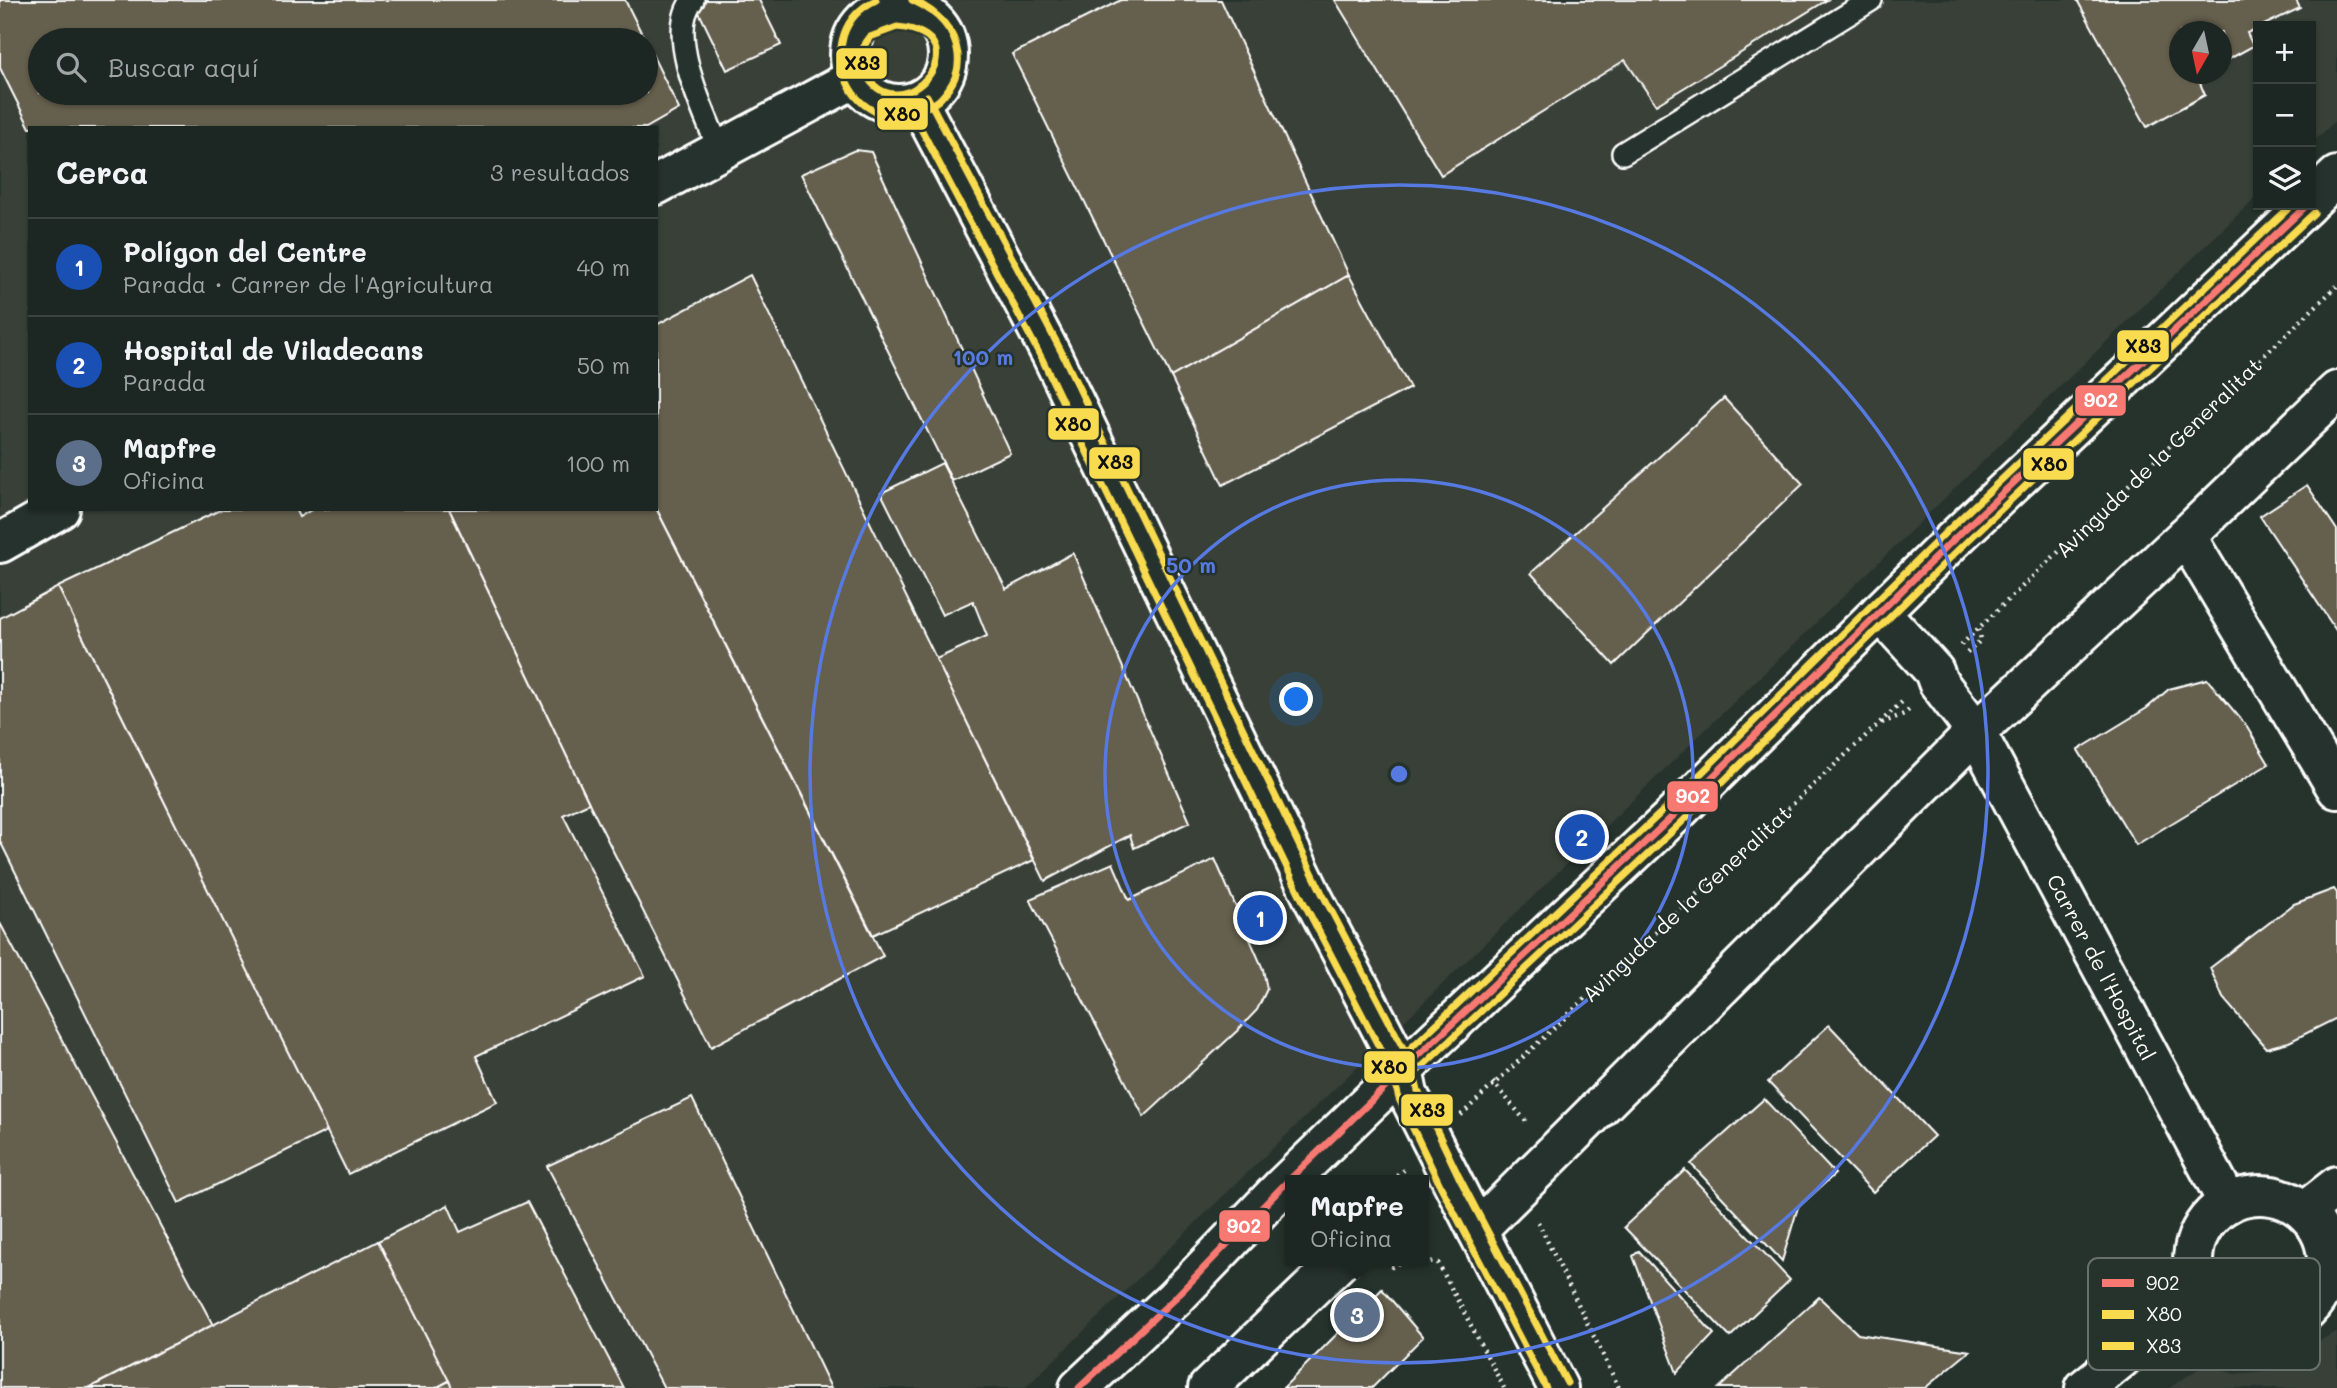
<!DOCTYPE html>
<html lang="es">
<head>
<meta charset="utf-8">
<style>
  :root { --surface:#1c2622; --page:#29322f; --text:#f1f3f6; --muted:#a0a5a5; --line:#3a4340; --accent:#d93025 }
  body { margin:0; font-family:Mali,sans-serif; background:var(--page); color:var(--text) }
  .controls { position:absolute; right:21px; top:21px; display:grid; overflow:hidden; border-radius:0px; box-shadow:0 2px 5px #0004 }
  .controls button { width:63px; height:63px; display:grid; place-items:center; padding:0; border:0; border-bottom:2px solid var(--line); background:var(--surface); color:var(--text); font:35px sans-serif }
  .compass { position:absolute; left:2169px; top:21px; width:63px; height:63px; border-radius:50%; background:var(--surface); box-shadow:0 2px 5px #0004; rotate:189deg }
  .you { position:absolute; left:1297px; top:700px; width:24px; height:24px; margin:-18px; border:5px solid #fff; border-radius:50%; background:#1a73e8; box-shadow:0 0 0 10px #1a73e833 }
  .badge { display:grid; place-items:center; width:46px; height:46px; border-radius:50%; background:var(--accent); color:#fff; font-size:23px; font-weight:700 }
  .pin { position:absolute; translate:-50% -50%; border:4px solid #fff; box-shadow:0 2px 7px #0006 }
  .popup { position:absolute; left:1285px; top:1175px; width:144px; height:91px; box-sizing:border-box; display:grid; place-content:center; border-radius:0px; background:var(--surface); filter:drop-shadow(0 2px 5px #0005); font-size:23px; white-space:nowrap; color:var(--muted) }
  .popup b { font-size:26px; color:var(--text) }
  .popup::after { content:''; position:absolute; left:50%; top:100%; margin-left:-14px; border:14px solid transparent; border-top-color:var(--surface) }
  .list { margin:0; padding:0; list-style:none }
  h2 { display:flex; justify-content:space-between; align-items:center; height:91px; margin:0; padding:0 28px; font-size:30px }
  h2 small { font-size:23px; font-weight:400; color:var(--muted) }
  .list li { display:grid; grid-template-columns:46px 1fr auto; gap:21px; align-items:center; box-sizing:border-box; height:98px; padding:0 28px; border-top:2px solid var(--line) }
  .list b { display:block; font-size:26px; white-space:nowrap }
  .list p { margin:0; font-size:23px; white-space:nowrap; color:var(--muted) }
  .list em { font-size:23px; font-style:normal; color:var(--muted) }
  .icon { flex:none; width:38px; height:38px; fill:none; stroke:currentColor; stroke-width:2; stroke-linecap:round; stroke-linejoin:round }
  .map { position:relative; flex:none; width:2337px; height:1388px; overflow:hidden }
  .search { position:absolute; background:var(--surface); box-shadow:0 2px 5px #0004; left:28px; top:28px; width:630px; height:77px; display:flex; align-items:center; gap:18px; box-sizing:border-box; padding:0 24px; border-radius:38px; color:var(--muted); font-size:26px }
  .panel { position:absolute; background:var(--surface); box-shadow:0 2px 5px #0004; left:28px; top:126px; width:630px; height:385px; border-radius:0px }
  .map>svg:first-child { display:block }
  .built { fill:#394037; fill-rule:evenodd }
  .building { fill:#655f4e; stroke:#fff; stroke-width:2 }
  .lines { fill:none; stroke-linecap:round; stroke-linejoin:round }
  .service-casing { stroke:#fff; stroke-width:26 }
  .minor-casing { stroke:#fff; stroke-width:44 }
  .tertiary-casing { stroke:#fff; stroke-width:44 }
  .path { stroke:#fff; stroke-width:4.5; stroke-dasharray:2 5; stroke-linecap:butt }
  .service { stroke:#26332d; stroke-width:21 }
  .minor { stroke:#26332d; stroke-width:38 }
  .tertiary { stroke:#26332d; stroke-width:38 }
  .bus-1-casing { stroke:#26332d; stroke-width:12 }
  .bus-2-casing { stroke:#26332d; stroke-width:12 }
  .bus-3-casing { stroke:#26332d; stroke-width:12 }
  .bus-1 { stroke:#f87972; stroke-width:7 }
  .bus-2 { stroke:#f9db4f; stroke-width:7 }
  .bus-3 { stroke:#f9db4f; stroke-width:7 }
  .ring { fill:none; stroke:#567ae2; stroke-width:3.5 }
  .labels { text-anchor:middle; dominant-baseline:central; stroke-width:5; stroke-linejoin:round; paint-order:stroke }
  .street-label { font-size:21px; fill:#fff; stroke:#26332d }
  .key { fill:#26332d; stroke:#67706c; stroke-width:2 }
  .key-label { font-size:19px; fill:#fff }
  .centre { fill:#567ae2; stroke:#26332d; stroke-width:3.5 }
  .ring-label { font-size:21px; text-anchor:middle; font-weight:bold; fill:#567ae2; stroke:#26332d; stroke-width:5; stroke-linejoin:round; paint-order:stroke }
  .line-badge { stroke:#26332d; stroke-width:2.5 }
  .badge-label { font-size:19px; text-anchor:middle; font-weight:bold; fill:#fff }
  .pale-badge-label { font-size:19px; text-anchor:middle; font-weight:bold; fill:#111 }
</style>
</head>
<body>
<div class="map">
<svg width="2337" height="1388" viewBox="0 0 2337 1388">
  <rect width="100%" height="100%" fill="#26332d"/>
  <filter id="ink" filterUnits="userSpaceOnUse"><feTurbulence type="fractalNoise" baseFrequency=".0143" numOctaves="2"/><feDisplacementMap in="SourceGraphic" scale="14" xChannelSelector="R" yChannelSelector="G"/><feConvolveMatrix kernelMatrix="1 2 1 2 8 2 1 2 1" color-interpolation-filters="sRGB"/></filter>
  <g filter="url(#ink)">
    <g class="built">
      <path d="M0,0H2337V119L2311,144V26H2258V195L1025,1388H0ZM2180,32H2222V74H2180ZM40,40H646V93H40ZM30,128H656V509H30Z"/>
      <polygon points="2337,1331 2337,1388 2169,1388 2206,1364 2234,1374 2267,1371"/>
    </g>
    <g class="building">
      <polygon points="0,0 625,0 645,40 40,40 40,93 646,93 646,42 679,109 646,128 30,128 0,68"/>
      <polygon points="693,0 759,0 781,45 727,70"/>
      <polygon points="1121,0 1221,0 1349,275 1171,377 1012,54"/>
      <polygon points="1335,0 1827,0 1656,105 1625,60 1441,175"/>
      <polygon points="2077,0 2296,0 2300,8 2247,33 2253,46 2222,63 2222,32 2180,32 2180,74 2201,74 2197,76 2205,95 2147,127"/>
      <polygon points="855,150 871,152 1010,453 952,481 801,174"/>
      <polygon points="750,275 1034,860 873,935 656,508 656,325"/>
      <polygon points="1349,275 1410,388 1223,485 1171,377"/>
      <polygon points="1724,398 1803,484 1614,665 1531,573"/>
      <polygon points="942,463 1006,589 1073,553 1190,822 1134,848 1130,835 1045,881 936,659 987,636 973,601 942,615 881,493"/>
      <polygon points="2307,485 2337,530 2337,632 2260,516"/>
      <polygon points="656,508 883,956 711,1047 589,803 449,509"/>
      <polygon points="222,509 295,509 299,517 313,509 449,509 589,803 563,815 645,976 476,1056 497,1102 348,1174 58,587"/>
      <polygon points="58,587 327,1131 179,1203 0,841 0,618"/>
      <polygon points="2207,679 2245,724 2269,764 2136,845 2078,750 2147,708 2169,689"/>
      <polygon points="1215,859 1263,969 1267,989 1257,1010 1237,1031 1144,1117 1030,899 1113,863 1129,900"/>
      <polygon points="2334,889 2337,893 2337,1018 2289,1042 2266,1048 2223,998 2210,968 2294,904"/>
      <polygon points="0,923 213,1325 89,1388 0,1388"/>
      <polygon points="1829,1025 1934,1136 1873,1192 1768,1082"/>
      <polygon points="692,1098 831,1388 664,1388 547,1166"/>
      <polygon points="1764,1099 1835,1174 1798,1207 1782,1261 1691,1164"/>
      <polygon points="1685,1170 1790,1280 1730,1337 1624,1227"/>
      <polygon points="527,1202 624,1388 452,1388 378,1241 448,1205 460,1232"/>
      <polygon points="378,1241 449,1381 436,1388 89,1388"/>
      <polygon points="1639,1251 1714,1334 1677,1373 1633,1256"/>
      <polygon points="1382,1289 1423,1337 1372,1388 1283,1388"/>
      <polygon points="1819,1297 1858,1334 1970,1351 1925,1388 1719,1388"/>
      <polygon points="449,1381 452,1388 436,1388"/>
    </g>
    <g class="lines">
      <defs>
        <g id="service">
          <path d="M693,0C664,33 706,117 720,151"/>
          <polyline points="1623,153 1871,0"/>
        </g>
        <g id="minor">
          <polyline points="656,185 855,78"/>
          <polyline points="2186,536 2337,789"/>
          <polyline points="0,543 60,509"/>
          <polyline points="1976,732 2228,1203"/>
          <circle cx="2260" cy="1262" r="67"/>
          <polyline points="2305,1211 2337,1186"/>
          <polyline points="1477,1230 1558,1388"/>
          <polyline points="2085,1388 2201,1294"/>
        </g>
        <g id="tertiary">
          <circle cx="899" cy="55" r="49"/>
          <polyline points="918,101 1052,356 1313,898 1403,1070 1408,1094 1477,1230 1976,732 2186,536 2337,391"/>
          <polyline points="2311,201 2337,176"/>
          <polyline points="1880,612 1934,671 1938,682 1976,732"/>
          <polyline points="1079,1388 1175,1298 1282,1187 1403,1070 1673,816 1952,541 2307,205"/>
          <polyline points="1208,1388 1340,1261"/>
        </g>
      </defs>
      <use href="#service" class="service-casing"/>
      <use href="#minor" class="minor-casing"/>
      <use href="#tertiary" class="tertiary-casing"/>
      <g class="path">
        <polyline points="1961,645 2337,286"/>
        <polyline points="1967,653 1981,640 1979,629"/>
        <polyline points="1882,723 1904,714 1911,708"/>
        <polyline points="1493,1082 1529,1125"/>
        <polyline points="1461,1115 1904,700"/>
        <polyline points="1392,1180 1404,1170"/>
        <polyline points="1538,1222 1619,1388"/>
        <polyline points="1424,1260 1438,1263 1504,1388"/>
        <polyline points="1386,1261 1392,1267 1402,1261"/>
      </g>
      <use href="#service" class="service"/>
      <use href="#minor" class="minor"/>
      <use href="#tertiary" class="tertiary"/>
      <defs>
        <polyline id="bus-1" points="1079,1388 1175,1298 1282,1187 1403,1070 1673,816 1952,541 2307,205"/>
        <g id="bus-2">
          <path d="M876,0C806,33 851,140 918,111C926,107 935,105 941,98C953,85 960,72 958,54C954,27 936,11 912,0"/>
          <polyline points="909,106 1043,361 1304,903 1393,1074 1399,1099 1441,1187 1546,1388"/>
          <polyline points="1410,1078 1680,824 1959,549 2314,213"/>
        </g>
        <g id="bus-3">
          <path d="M897,27C987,35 900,137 865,73C858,60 861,48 870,37Z"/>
          <polyline points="927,96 1061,351 1322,893 1412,1065 1418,1091 1459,1177 1567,1383"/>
          <polyline points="1396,1062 1666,808 1945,533 2292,205"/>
        </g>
      </defs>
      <use href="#bus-1" class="bus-1-casing"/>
      <use href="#bus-2" class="bus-2-casing"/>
      <use href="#bus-3" class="bus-3-casing"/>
      <use href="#bus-1" class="bus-1"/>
      <use href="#bus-2" class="bus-2"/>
      <use href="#bus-3" class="bus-3"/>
    </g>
  </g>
  <g class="ring">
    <circle cx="1399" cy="774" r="294"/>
    <circle cx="1399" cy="774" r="589"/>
  </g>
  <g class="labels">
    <g class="street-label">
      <text transform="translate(2158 457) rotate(-44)">Avinguda de la Generalitat</text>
      <text transform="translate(1686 903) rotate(-43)">Avinguda de la Generalitat</text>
      <text transform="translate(2102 967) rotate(62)">Carrer de l'Hospital</text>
    </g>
  </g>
  <rect x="2088" y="1258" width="232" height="112" rx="10" class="key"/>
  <rect x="2102" y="1279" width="32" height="8" fill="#f87972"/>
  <rect x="2102" y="1310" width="32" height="9" fill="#f9db4f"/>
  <rect x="2102" y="1342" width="32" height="8" fill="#f9db4f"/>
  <g class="key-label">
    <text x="2146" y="1290">902</text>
    <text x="2146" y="1321">X80</text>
    <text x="2146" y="1353">X83</text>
  </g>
  <circle cx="1399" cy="774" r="10" class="centre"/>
  <g class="ring-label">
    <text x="983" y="365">100 m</text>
    <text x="1191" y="573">50 m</text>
  </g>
  <g class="line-badge">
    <rect x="835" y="47" width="53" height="33" rx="7" fill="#f9db4f"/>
    <rect x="876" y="97" width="53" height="34" rx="7" fill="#f9db4f"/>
    <rect x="2116" y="329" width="54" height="34" rx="7" fill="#f9db4f"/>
    <rect x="2074" y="384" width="53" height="33" rx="7" fill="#f87972"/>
    <rect x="1047" y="407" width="53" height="34" rx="7" fill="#f9db4f"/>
    <rect x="1088" y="446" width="53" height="34" rx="7" fill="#f9db4f"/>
    <rect x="2022" y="447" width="53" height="34" rx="7" fill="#f9db4f"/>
    <rect x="1666" y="780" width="53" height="33" rx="7" fill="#f87972"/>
    <rect x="1363" y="1050" width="53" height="34" rx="7" fill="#f9db4f"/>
    <rect x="1400" y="1093" width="54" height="34" rx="7" fill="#f9db4f"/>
    <rect x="1218" y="1209" width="53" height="34" rx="7" fill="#f87972"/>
  </g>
  <g class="badge-label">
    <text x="2101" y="407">902</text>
    <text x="1693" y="803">902</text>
    <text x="1244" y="1233">902</text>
  </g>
  <g class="pale-badge-label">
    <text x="862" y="70">X83</text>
    <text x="902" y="121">X80</text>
    <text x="2143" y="353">X83</text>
    <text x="1073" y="431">X80</text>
    <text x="1115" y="469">X83</text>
    <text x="2049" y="471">X80</text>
    <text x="1389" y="1074">X80</text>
    <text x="1427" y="1117">X83</text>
  </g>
</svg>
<div class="controls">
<button>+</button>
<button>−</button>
<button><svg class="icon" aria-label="layers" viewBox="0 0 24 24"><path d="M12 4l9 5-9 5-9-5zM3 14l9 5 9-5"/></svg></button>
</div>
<svg class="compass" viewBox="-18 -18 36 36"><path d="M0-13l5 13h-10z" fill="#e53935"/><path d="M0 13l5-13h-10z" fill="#a0a5a5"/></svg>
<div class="you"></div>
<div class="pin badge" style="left:1260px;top:918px;background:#1a4fb4">1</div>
<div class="pin badge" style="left:1582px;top:837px;background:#1a4fb4">2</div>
<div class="pin badge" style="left:1357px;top:1315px;background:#5c6f8a">3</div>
<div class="popup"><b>Mapfre</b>Oficina</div>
<div class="search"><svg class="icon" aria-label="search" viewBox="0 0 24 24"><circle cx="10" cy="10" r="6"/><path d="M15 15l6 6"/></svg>Buscar aquí</div>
<section class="panel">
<h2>Cerca<small>3 resultados</small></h2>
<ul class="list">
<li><span class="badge" style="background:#1a4fb4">1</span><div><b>Polígon del Centre</b><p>Parada · Carrer de l'Agricultura</p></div><em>40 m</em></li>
<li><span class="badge" style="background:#1a4fb4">2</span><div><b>Hospital de Viladecans</b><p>Parada</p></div><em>50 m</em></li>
<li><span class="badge" style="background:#5c6f8a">3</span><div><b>Mapfre</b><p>Oficina</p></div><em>100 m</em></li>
</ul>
</section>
</div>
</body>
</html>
